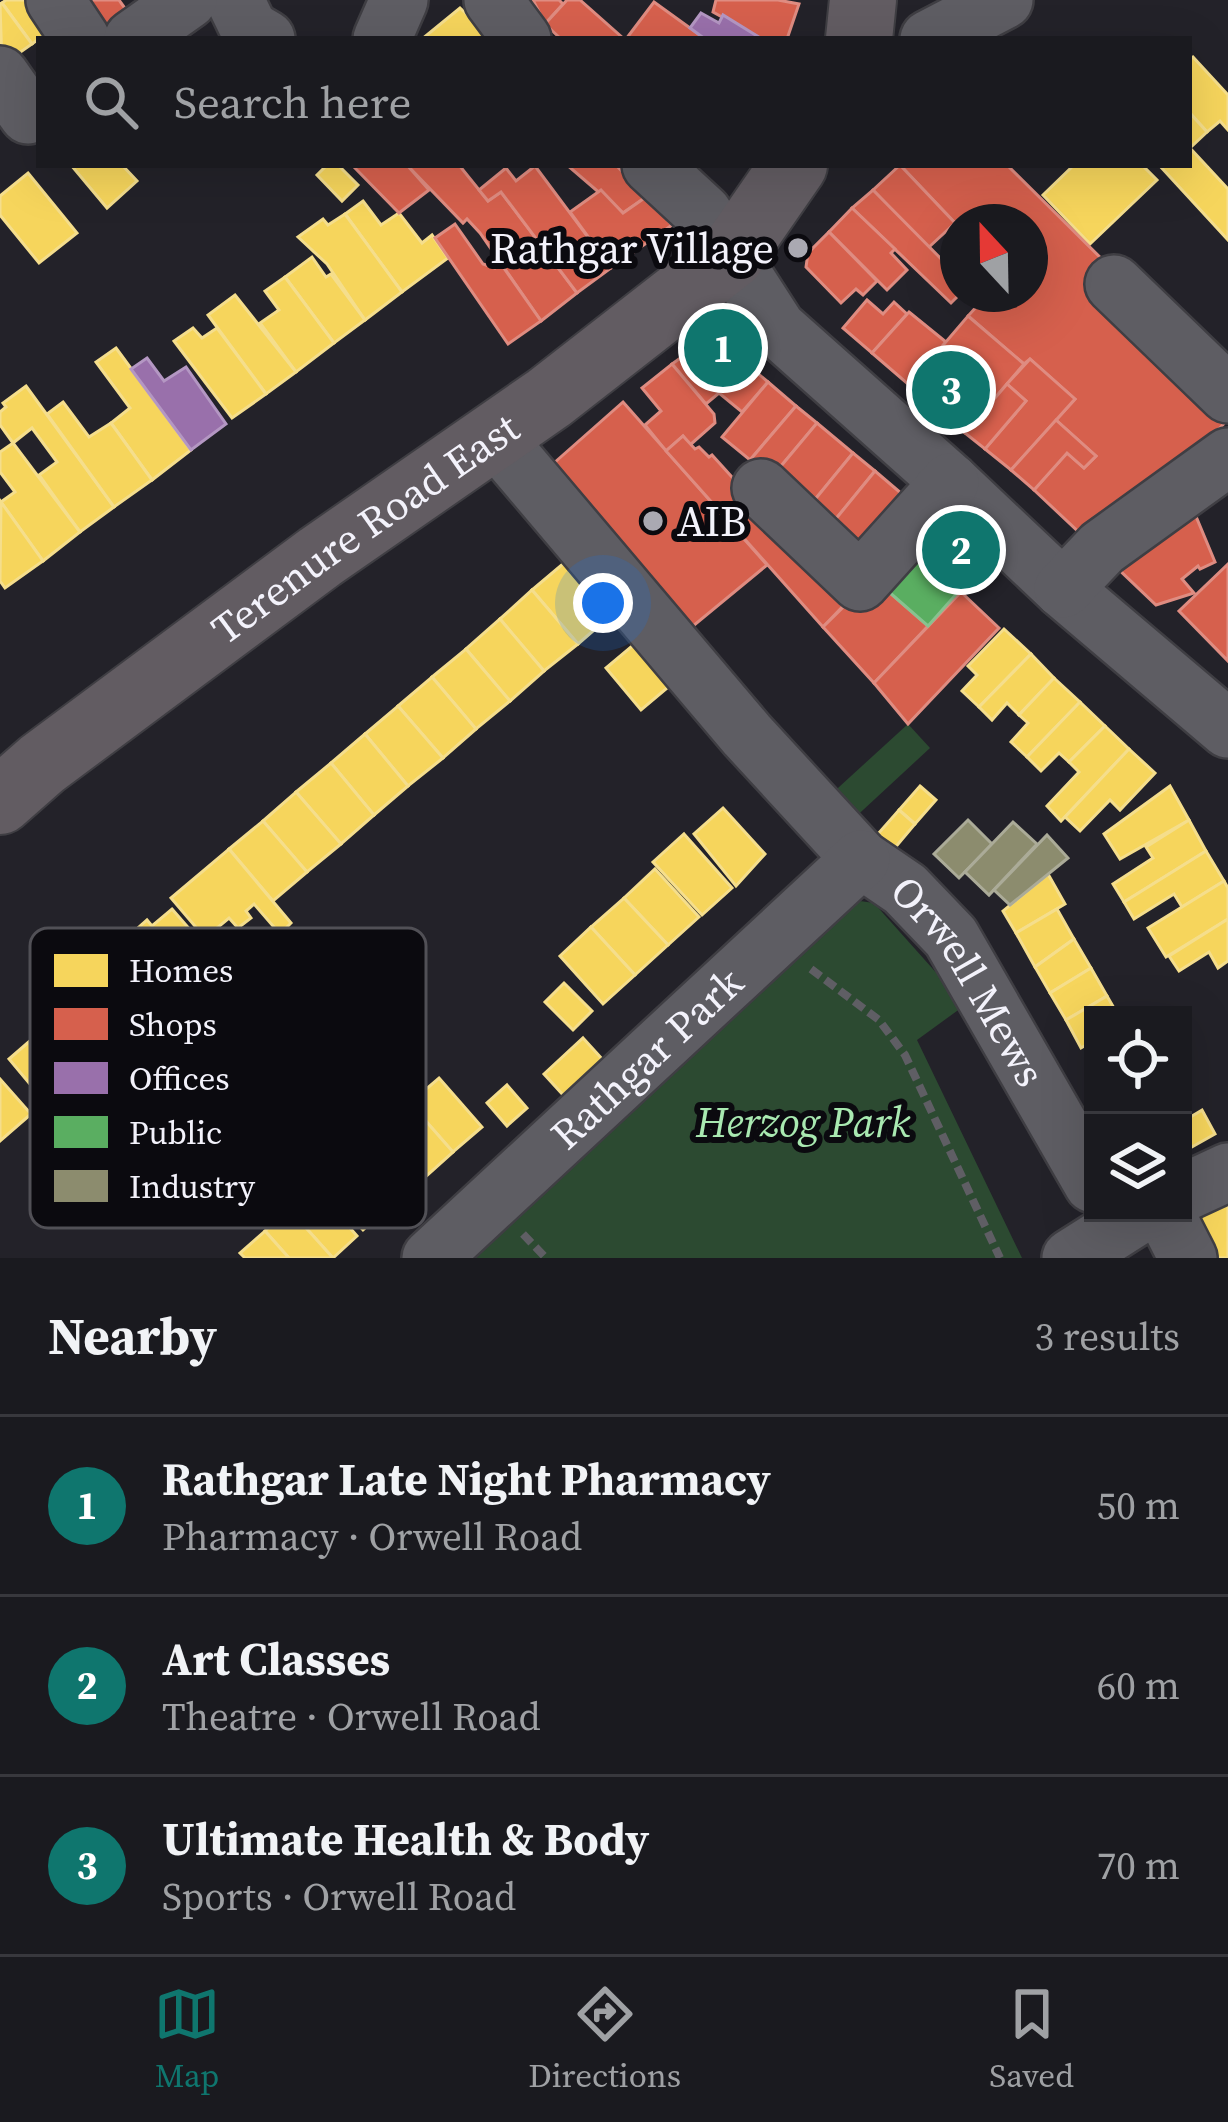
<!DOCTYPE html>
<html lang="en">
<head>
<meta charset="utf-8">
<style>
  :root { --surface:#1a1a1f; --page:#232328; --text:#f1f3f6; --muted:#9fa1a4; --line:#38383d; --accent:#0f766e }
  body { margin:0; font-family:"Source Serif 4",serif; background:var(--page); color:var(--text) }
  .controls { position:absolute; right:36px; bottom:36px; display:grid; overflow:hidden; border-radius:0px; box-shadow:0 12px 48px #0002 }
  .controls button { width:108px; height:108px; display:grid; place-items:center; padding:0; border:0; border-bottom:3px solid var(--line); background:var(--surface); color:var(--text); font:60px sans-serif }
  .compass { position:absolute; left:940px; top:204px; width:108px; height:108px; border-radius:50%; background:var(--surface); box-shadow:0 12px 48px #0002; rotate:338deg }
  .you { position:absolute; left:603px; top:603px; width:42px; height:42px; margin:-30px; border:9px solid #fff; border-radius:50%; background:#1a73e8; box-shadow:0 0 0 18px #1a73e833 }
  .badge { display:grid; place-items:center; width:78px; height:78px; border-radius:50%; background:var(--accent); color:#fff; font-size:39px; font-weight:700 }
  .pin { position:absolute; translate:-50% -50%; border:6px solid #fff; box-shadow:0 3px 12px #0006 }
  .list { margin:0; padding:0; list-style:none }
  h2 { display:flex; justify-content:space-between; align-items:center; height:156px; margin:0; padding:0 48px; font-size:51px }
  h2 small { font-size:39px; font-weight:400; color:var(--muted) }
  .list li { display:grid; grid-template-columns:78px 1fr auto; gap:36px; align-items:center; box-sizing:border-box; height:180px; padding:0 48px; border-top:3px solid var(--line) }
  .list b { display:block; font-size:45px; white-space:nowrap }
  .list p { margin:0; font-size:39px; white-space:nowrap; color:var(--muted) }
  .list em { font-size:39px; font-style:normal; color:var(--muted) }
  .icon { flex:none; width:66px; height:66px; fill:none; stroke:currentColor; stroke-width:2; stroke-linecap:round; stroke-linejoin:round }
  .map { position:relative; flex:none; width:1228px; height:1258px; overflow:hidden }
  .search { position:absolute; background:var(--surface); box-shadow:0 12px 48px #0002; left:36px; right:36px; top:36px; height:132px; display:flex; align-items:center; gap:30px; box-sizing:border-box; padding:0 42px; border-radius:0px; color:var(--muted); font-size:45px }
  .sheet { height:696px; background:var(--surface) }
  nav { display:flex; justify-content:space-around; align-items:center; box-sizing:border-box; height:168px; border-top:3px solid var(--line); background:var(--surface); font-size:33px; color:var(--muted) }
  nav a { display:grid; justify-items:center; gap:6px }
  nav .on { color:var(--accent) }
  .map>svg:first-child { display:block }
  .green { fill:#2c4a31 }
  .homes { fill:#f6d55c; stroke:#f5de8c; stroke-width:3 }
  .shops { fill:#d6604d; stroke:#df8c81; stroke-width:3 }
  .offices { fill:#9970ab; stroke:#b497c3; stroke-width:3 }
  .public { fill:#5aae61; stroke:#88c28f; stroke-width:3 }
  .industry { fill:#8c8c6e; stroke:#abab98; stroke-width:3 }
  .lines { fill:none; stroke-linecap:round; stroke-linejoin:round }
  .minor-casing { stroke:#3f3e43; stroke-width:62 }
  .major-casing { stroke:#3f3e43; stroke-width:70 }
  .path { stroke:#5f5e64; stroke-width:8; stroke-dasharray:12 6; stroke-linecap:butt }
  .minor { stroke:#5e5d63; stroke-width:57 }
  .major { stroke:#625c62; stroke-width:66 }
  .poi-dot { fill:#aaa9b2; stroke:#0b0a0f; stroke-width:4.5 }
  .labels { text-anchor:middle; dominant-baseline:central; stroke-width:12; stroke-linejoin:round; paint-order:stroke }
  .poi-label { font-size:42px; fill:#f3f2fb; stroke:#0b0a0f; text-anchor:end }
  .street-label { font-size:42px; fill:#f3f2fb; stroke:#0b0a0f }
  .park-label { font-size:42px; font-style:italic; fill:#a9e9b1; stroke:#0b0a0f }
  .key { fill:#0b0a0f; stroke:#515056; stroke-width:3 }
  .key-label { font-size:33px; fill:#f3f2fb }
</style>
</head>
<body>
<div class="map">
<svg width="1228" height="1258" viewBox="0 0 1228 1258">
  <rect width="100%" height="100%" fill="#232229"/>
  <g class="green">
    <polygon points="908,724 930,748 849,823 827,798"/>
    <polygon points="846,899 874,903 957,996 961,1008 917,1040 1022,1258 462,1258"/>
  </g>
  <g class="homes">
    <polygon points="6,0 40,0 58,25 32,44 2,3"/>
    <polygon points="2,3 32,44 2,65 0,4"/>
    <polygon points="460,8 494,39 422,39"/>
    <polygon points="1193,57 1228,95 1228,130 1220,121 1207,132 1189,112 1189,60"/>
    <polygon points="1189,112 1207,132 1190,148 1228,189 1228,240 1159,165 1189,165"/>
    <polygon points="71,165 122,165 137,181 107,208"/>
    <polygon points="327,165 338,165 358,185 342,201 317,175"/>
    <polygon points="1074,165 1142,165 1157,180 1090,244 1043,195"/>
    <polygon points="28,173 77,233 39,263 0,215 0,196"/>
    <polygon points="363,201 381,225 399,213 422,243 432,235 448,258 402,292 345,214"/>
    <polygon points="345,214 402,292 365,320 327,264 298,237 323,219 328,225"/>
    <polygon points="312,257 326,277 331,274 365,320 334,343 285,277"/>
    <polygon points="285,277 334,343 296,372 260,323 279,310 265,291"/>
    <polygon points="235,295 296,372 266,394 208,315"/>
    <polygon points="193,328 202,338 217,328 266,394 232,418 174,341"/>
    <polygon points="116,348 191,450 152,480 111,423 130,408 96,362"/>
    <polygon points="26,386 114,507 80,532 39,475 57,462 32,428 13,443 0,425 0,412 6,407 3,403"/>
    <polygon points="63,402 89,437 111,423 152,480 114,507 47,414"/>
    <polygon points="13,443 80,532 43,561 1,502 15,492 0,472 0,452"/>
    <polygon points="1,502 43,561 5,588 0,581"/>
    <polygon points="571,557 617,610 578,644 532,590"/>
    <polygon points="532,590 578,644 544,671 500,619"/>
    <polygon points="500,619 544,671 510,701 466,649"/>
    <polygon points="1004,629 1031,654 979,707 962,691 977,675 968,666"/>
    <polygon points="638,641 673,683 641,710 606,668"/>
    <polygon points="466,649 510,701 476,729 432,677"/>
    <polygon points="1031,654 1054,678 1019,715 1007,703 992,720 979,707"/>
    <polygon points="432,677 476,729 443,758 398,706"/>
    <polygon points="1054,678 1080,702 1027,757 1011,742 1028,723 1019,715"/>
    <polygon points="1080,702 1105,726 1069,762 1059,753 1041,771 1027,757"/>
    <polygon points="398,706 443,758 408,786 365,734"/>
    <polygon points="1105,726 1129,749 1061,821 1047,806 1079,772 1069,762"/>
    <polygon points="365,734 408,786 374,815 331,763"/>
    <polygon points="1129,749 1155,773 1120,810 1110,800 1080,831 1065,817"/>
    <polygon points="331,763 374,815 341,844 296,792"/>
    <polygon points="920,786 936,800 915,824 899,810"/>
    <polygon points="1170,786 1189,820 1120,859 1104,834"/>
    <polygon points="296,792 341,844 307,872 263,821"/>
    <polygon points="723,808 765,854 736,886 694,834"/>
    <polygon points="899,810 915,824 894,849 877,835"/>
    <polygon points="1189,820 1206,851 1124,902 1113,884 1153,858 1146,847"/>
    <polygon points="263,821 307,872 273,901 229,849"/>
    <polygon points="684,834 732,888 702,915 653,862"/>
    <polygon points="229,849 291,923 280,934 254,904 246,911 251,918 238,928 229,918 205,938 171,898"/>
    <polygon points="1206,851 1224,881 1182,907 1174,894 1134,919 1124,902"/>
    <polygon points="655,869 699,917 668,945 624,898"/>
    <polygon points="1048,874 1065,904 1016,933 1003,911"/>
    <polygon points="1224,881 1228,888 1228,919 1166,957 1148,928"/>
    <polygon points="624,898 668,945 635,975 591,927"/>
    <polygon points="172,909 227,972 179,1012 120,944 147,920 152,926"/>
    <polygon points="1057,909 1074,939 1035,967 1016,933"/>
    <polygon points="1228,919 1228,961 1218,968 1209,952 1179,971 1169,956"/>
    <polygon points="591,927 635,975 603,1004 560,956"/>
    <polygon points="1074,939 1091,968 1050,993 1035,967"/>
    <polygon points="1091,968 1107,996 1066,1020 1050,993"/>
    <polygon points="564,983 592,1011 573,1030 545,1002"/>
    <polygon points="1107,996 1118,1015 1093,1015 1093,1041 1081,1048 1066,1020"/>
    <polygon points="583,1038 603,1060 565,1097 544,1074"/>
    <polygon points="31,1040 53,1066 78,1045 152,1133 114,1165 59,1100 50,1108 9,1059"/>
    <polygon points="439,1078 482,1127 453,1152 410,1103"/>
    <polygon points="0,1079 31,1114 0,1141"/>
    <polygon points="507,1085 527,1108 507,1126 487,1103"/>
    <polygon points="410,1103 453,1152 424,1178 381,1128"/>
    <polygon points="1202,1110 1215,1134 1183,1152 1183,1114 1187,1119"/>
    <polygon points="352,1152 396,1200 363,1230 319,1183"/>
    <polygon points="314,1187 357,1236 333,1258 289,1209"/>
    <polygon points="1228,1202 1228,1258 1209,1258 1191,1219"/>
    <polygon points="289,1209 333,1258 289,1258 265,1231"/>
    <polygon points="265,1231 289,1258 245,1258 240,1253"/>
  </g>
  <g class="shops">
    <polygon points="63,0 119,0 132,18 103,39"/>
    <polygon points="533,0 559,0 563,4 545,24"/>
    <polygon points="567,0 580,0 624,39 561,39 545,24"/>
    <polygon points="716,0 778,0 799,4 787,39 762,39 713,12"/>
    <polygon points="654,2 690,28 705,39 626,39"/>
    <polygon points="407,165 459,165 488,201 501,192 577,293 541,321 480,233 467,219 463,223"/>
    <polygon points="407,165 429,190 399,213 353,166"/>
    <polygon points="567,165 616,165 646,197 623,213"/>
    <polygon points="900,165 1007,165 1120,277 1228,419 1186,466 1083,536 1034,490 1067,453 1084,468 1096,456 1056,420 1075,399 1030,359 1024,364 968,316 988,294 1030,294 1030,222 958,220 955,223"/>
    <polygon points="900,165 955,223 928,248 873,190"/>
    <polygon points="535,166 611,268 577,293 501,192 488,201 479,190 506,168 516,181"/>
    <polygon points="601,190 623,213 646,197 672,225 611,268 570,212"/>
    <polygon points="873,190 958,276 960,294 951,303 852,208"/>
    <polygon points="852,208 895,249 891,253 907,270 887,290 829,232"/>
    <polygon points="455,224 483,264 495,268 501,264 541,321 508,344 435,238"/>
    <polygon points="829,232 877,281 863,295 856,289 841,303 806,267 808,253"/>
    <polygon points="867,300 883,314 894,302 907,314 872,353 843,328"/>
    <polygon points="909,312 946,342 909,385 872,353"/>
    <polygon points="968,316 1024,364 965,433 909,385"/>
    <polygon points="704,341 721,342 768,382 742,412 719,393 706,404 672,364"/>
    <polygon points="1030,359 1075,399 1011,470 985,449 1026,401 1007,384"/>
    <polygon points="672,364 714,414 715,423 690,445 683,436 666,451 645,425 661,411 642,388"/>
    <polygon points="768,382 796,406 750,460 722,437"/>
    <polygon points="1007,384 1026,401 985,449 965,433"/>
    <polygon points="623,402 767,565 681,636 537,478"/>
    <polygon points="796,406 817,423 771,478 750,460"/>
    <polygon points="1056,420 1096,456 1084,468 1067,453 1034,490 1011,470"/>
    <polygon points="817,423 853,453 808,508 771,478"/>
    <polygon points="683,436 695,449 699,447 709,457 712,455 846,603 823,627 666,451"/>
    <polygon points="853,453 875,471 830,526 808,508"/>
    <polygon points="875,471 909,500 863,554 830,526"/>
    <polygon points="1190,502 1215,562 1200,569 1198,566 1182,579 1194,593 1156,605 1112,563"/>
    <polygon points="1228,564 1228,661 1179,611"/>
    <polygon points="873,578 928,626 874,683 823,627"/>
    <polygon points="961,592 999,628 908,724 874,683"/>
  </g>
  <g class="offices">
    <polygon points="701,13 719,23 723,15 762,39 705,39 690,28"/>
    <polygon points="147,358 164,381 186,367 226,424 191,450 131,369"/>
  </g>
  <polygon class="public" points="928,517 982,565 928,626 873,578"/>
  <g class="industry">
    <polygon points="968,820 992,844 959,878 934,854"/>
    <polygon points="1013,822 1037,844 989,895 965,872"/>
    <polygon points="1047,835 1068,858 1010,905 994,890"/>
  </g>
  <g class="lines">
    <defs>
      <g id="minor">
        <polyline points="55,0 81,39"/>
        <polyline points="235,0 249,29 266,39"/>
        <polyline points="493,0 522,39"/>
        <polyline points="133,39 188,0"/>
        <polyline points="382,39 399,0"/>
        <polyline points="929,39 1004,0"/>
        <polyline points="0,75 28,115"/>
        <polyline points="651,165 703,213 777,328 950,482 1063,589 1228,729"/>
        <polyline points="1114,284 1228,394"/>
        <path id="s1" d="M494,436L747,735L861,859L905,889L951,937L1093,1184"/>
        <polyline points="761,488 860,582 950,482"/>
        <polyline points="1063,589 1102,548 1228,457"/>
        <polyline points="1183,1193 1228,1172"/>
        <polyline points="1165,1213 1188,1258"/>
        <path id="s2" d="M431,1258L861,859"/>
        <polyline points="1071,1258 1142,1213"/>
      </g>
      <g id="major">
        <polyline points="859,39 863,0"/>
        <path id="s3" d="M0,801L42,764L320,557L549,398L731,256L794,165"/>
      </g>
    </defs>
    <use href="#minor" class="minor-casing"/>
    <use href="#major" class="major-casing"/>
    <g class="path">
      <polyline points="811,969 879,1020 905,1055 1000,1258"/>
      <polyline points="523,1234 546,1258"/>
    </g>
    <use href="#minor" class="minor"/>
    <use href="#major" class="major"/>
  </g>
  <g class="poi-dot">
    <circle cx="798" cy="248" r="12"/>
    <circle cx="653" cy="521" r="12"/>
  </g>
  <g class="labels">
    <g class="poi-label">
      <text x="774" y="248">Rathgar Village</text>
      <text x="677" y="521" text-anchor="start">AIB</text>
    </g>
    <g class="street-label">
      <text stroke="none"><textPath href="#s3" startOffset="456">Terenure Road East</textPath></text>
      <text stroke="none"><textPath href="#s1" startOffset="726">Orwell Mews</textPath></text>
      <text stroke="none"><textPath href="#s2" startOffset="294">Rathgar Park</textPath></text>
    </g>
    <g class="park-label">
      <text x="803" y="1122">Herzog Park</text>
    </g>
  </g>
  <rect x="30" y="928" width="396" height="300" rx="18" class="key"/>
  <rect x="54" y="954" width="54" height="33" fill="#f6d55c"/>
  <rect x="54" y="1008" width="54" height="32" fill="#d6604d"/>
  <rect x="54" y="1062" width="54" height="32" fill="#9970ab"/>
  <rect x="54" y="1116" width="54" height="32" fill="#5aae61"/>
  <rect x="54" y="1170" width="54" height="32" fill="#8c8c6e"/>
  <g class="key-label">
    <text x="129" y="982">Homes</text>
    <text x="129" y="1036">Shops</text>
    <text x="129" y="1090">Offices</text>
    <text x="129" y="1144">Public</text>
    <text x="129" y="1198">Industry</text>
  </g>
</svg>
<div class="controls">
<button><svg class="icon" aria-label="locate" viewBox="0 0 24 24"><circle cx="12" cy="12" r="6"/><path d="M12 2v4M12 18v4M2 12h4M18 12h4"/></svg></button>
<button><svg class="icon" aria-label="layers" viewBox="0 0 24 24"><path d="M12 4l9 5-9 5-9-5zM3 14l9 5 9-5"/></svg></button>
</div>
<svg class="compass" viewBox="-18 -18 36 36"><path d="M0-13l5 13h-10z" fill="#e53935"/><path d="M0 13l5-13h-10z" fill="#9fa1a4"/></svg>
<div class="you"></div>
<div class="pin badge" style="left:723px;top:348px">1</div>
<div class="pin badge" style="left:961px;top:550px">2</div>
<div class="pin badge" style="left:951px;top:390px">3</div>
<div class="search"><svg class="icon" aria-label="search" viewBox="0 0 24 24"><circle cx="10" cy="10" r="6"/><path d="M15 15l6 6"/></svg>Search here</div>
</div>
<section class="sheet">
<h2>Nearby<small>3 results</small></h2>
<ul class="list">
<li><span class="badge">1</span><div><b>Rathgar Late Night Pharmacy</b><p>Pharmacy · Orwell Road</p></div><em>50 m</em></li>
<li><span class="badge">2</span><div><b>Art Classes</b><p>Theatre · Orwell Road</p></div><em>60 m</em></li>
<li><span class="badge">3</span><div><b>Ultimate Health &amp; Body</b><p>Sports · Orwell Road</p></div><em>70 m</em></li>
</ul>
</section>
<nav>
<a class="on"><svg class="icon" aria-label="map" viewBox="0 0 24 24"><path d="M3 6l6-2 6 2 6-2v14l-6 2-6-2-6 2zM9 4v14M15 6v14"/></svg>Map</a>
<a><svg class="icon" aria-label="directions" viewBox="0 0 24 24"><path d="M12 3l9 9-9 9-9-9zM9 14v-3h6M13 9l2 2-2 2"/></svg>Directions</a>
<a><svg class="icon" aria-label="saved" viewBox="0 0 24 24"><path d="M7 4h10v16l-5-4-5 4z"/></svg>Saved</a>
</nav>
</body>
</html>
